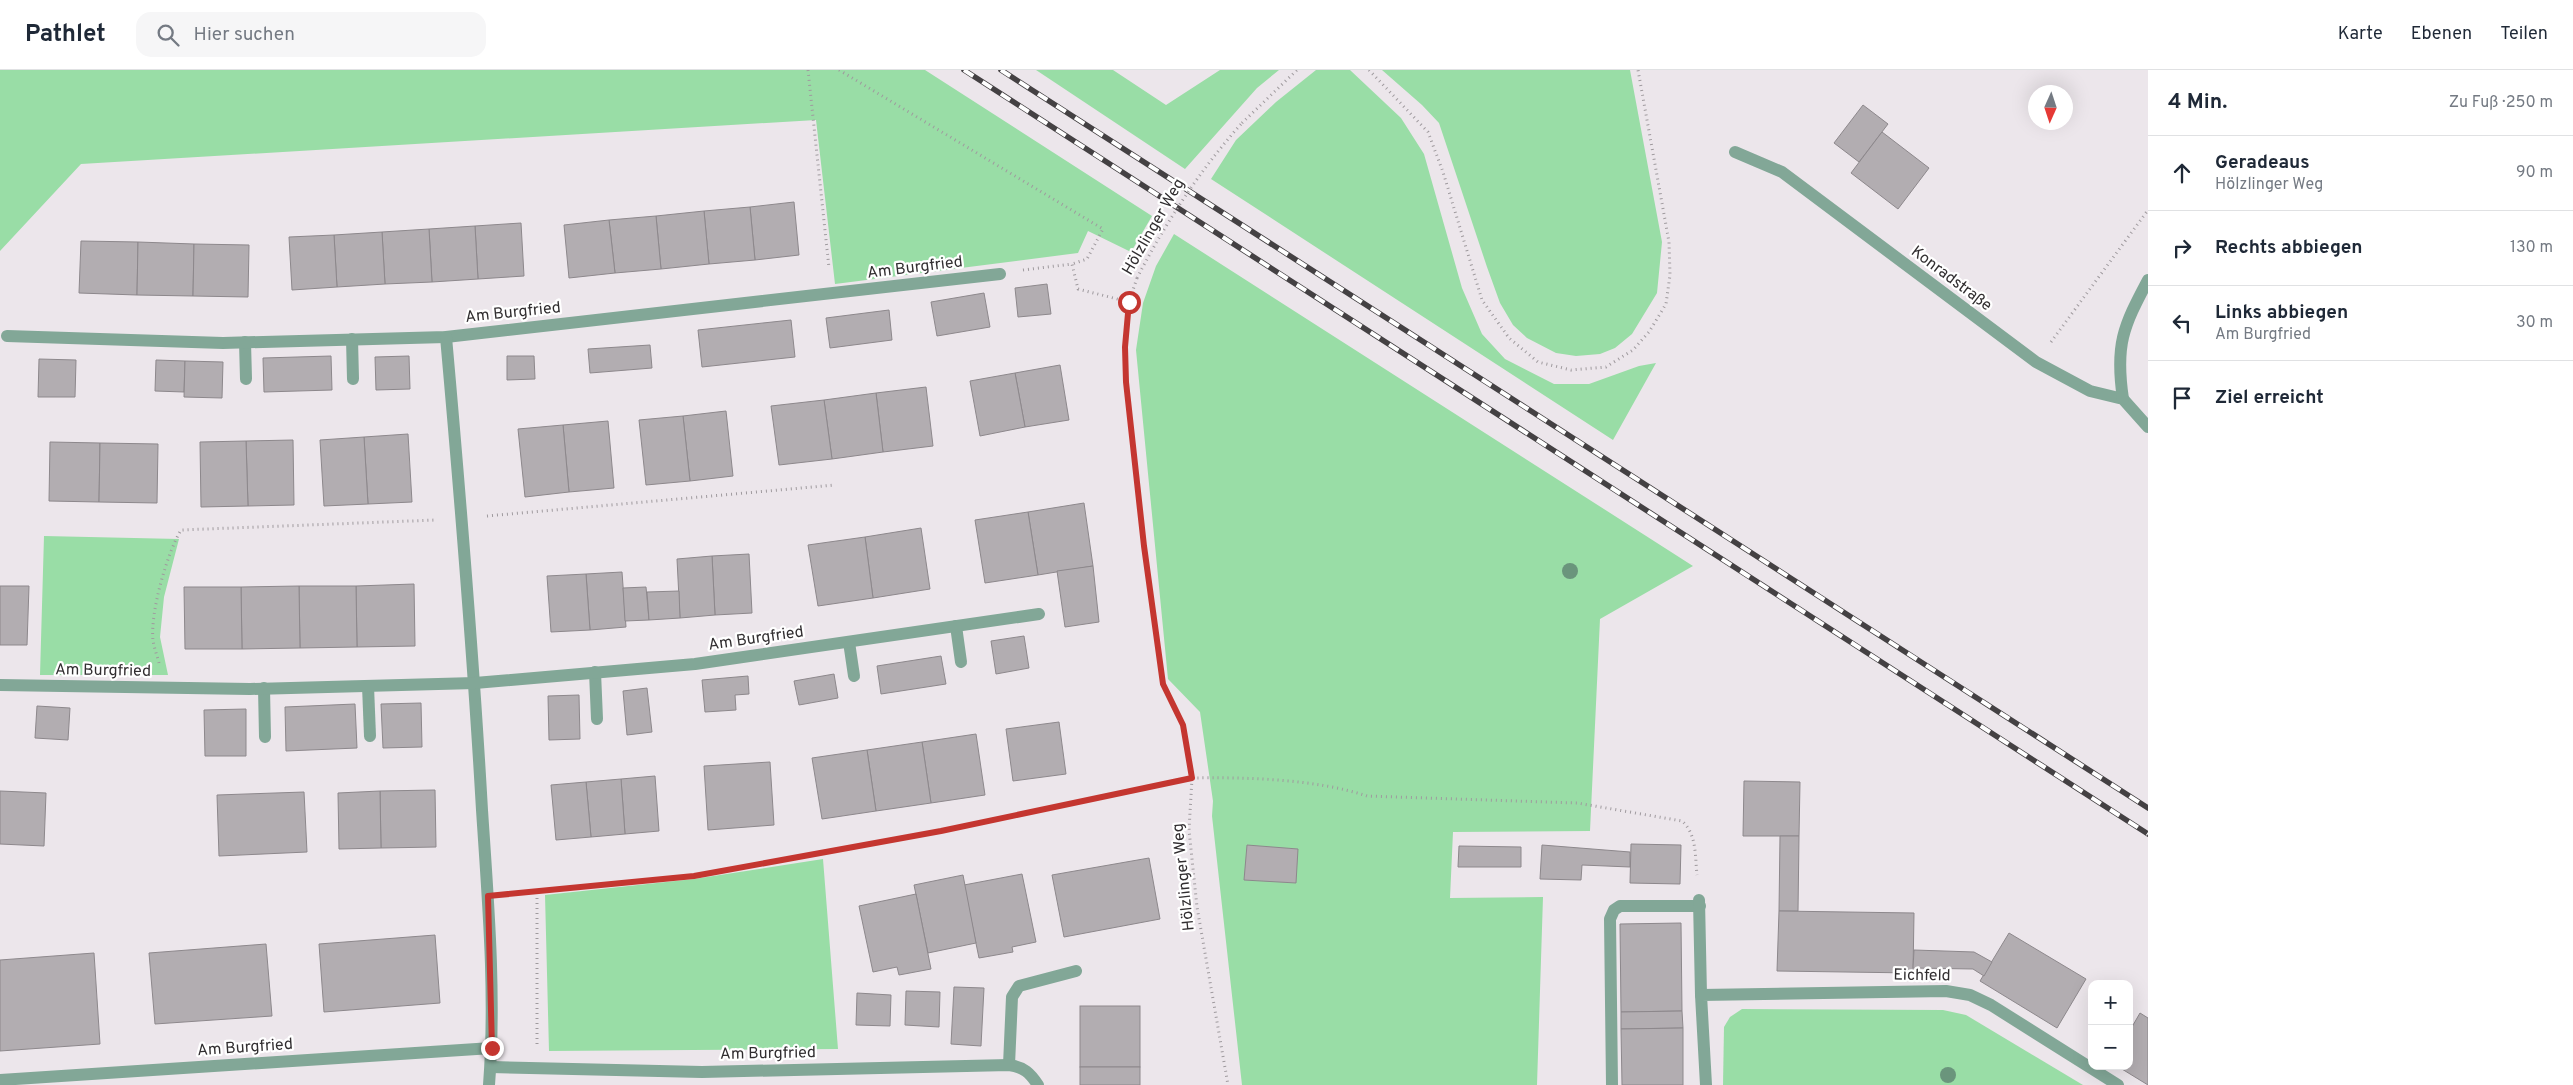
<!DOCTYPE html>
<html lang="de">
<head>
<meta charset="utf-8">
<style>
  :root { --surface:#fff; --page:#f6f6f7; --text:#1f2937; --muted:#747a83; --line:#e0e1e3 }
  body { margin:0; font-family:Overpass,sans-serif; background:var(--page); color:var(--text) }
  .controls { position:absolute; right:15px; bottom:15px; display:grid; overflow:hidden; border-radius:10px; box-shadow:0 5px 20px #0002 }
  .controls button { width:45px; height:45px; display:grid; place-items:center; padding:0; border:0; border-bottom:1px solid var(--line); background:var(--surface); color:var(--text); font:25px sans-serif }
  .compass { position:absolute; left:2028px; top:15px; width:45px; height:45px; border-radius:50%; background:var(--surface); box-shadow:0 5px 20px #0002; rotate:183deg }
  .stop { position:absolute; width:15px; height:15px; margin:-11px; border:4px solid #c43630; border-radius:50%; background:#fff }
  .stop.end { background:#c43630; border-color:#fff; box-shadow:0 1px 5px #0008 }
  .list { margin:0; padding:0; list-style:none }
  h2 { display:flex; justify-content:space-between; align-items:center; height:65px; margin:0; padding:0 20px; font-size:21px }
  h2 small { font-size:16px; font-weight:400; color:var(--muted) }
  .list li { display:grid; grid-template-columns:32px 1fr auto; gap:15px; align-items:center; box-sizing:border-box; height:75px; padding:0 20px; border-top:1px solid var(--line) }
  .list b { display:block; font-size:19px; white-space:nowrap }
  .list p { margin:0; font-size:16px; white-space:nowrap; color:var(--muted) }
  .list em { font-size:16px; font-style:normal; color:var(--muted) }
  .icon { flex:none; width:28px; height:28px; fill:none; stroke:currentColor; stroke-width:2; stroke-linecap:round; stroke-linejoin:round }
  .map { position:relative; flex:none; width:2148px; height:1015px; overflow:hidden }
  header { display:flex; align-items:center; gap:30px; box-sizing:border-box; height:70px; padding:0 25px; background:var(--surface); border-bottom:1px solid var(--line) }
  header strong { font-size:24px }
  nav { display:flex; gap:28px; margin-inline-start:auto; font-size:18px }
  .search { width:350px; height:45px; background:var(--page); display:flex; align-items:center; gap:12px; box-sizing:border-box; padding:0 18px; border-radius:15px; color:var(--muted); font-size:19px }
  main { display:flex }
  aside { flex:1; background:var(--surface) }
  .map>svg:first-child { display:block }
  .green { fill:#99dda6 }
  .building { fill:#b2adb1; stroke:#8d888c }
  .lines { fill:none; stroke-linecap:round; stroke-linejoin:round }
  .path { stroke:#9f9a9e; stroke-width:3; stroke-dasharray:1 4; stroke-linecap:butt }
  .lane { stroke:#82a797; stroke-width:12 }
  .street { stroke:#82a797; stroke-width:12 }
  .rail-casing { stroke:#444143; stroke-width:5.5 }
  .rail { stroke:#fff; stroke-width:4; stroke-dasharray:11; stroke-linecap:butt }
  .path-bridge { stroke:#9f9a9e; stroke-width:3; stroke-dasharray:1 4; stroke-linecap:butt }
  .tree { fill:#6a957c }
  .route { stroke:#c43630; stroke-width:6 }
  .labels { text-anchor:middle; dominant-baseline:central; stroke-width:4.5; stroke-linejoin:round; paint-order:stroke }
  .street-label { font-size:16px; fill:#312e30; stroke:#fff }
</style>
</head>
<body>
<header>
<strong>Pathlet</strong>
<div class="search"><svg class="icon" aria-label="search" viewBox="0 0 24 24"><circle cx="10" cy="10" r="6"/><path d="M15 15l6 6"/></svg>Hier suchen</div>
<nav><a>Karte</a><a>Ebenen</a><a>Teilen</a></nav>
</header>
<main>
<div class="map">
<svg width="2148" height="1015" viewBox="0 0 2148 1015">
  <rect width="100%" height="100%" fill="#ece6eb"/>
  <g class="green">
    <polygon points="0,0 925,0 1152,146 1131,182 1088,161 1078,183 835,214 816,50 81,94 0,181"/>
    <polygon points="1036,0 1113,0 1166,35 1220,0 1279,0 1257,18 1185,99"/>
    <polygon points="1316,0 1350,0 1401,48 1424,84 1462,218 1482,264 1505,289 1554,314 1589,314 1639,296 1656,293 1613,370 1211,109 1236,70 1276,32"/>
    <polygon points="1382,0 1630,0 1662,172 1657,223 1632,264 1615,278 1600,284 1576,286 1556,283 1527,268 1513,255 1500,233 1487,197 1439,53 1422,35"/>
    <polygon points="1174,164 1693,496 1600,549 1590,761 1453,762 1450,828 1543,827 1537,1015 1242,1015 1212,746 1213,731 1200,642 1168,609 1136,280 1143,233 1156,196"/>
    <polygon points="44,466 179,469 164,527 160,567 168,605 40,605"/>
    <polygon points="823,789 838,979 549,981 545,825 694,809"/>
    <polygon points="1742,939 1943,940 1966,945 2083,1015 1723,1015 1724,957 1730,947"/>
  </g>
  <g class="building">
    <polygon points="1863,35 1888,54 1859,92 1834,73"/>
    <polygon points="1882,62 1929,98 1898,139 1851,103"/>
    <polygon points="794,132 799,185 755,190 750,137"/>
    <polygon points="750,137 755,190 709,194 704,141"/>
    <polygon points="704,141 709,194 661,199 656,146"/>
    <polygon points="656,146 661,199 615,203 609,150"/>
    <polygon points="609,150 615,203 569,208 564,155"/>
    <polygon points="521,153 524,206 478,209 475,156"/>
    <polygon points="475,156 478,209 432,212 429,159"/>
    <polygon points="429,159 432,212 385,214 382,162"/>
    <polygon points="382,162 385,214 337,217 334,165"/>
    <polygon points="334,165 337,217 292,220 289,167"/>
    <polygon points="81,171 138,172 137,225 79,223"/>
    <polygon points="138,172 194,174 193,226 137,225"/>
    <polygon points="194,174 249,175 248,227 193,226"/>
    <polygon points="1047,214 1051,244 1018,247 1015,218"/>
    <polygon points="984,223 990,257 937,266 931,232"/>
    <polygon points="889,240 892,270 830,278 826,248"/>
    <polygon points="791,250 795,287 702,297 698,260"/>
    <polygon points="650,275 652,298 590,303 588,279"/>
    <polygon points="331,286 332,320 264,322 263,288"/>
    <polygon points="409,286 410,319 376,320 375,287"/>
    <polygon points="507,286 534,286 535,309 507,310"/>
    <polygon points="39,289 76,290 75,327 38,327"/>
    <polygon points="156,290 185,291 184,322 155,321"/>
    <polygon points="185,291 223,292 222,328 184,327"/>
    <polygon points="1060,295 1069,350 1025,357 1015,303"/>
    <polygon points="1015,303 1025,357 980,366 970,311"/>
    <polygon points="926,317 933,376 883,382 876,323"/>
    <polygon points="876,323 883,382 832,389 824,330"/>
    <polygon points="824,330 832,389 779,395 771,336"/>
    <polygon points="726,341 733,406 690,411 683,346"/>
    <polygon points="683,346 690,411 646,415 639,350"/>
    <polygon points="608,351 614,418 569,422 563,355"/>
    <polygon points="563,355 569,422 525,427 518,359"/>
    <polygon points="408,364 412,432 368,434 364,367"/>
    <polygon points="364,367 368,434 324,436 320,370"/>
    <polygon points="293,370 294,435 248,436 246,371"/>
    <polygon points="246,371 248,436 201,437 200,372"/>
    <polygon points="50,372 100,373 99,432 49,431"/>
    <polygon points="100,373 158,374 157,433 99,432"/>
    <polygon points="1084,433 1093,496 1038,505 1028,442"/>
    <polygon points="1028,442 1038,505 985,513 975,450"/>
    <polygon points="921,458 930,519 873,528 865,467"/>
    <polygon points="865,467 873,528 818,536 808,475"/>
    <polygon points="749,484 752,543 715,545 712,486"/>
    <polygon points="712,486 715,545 680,548 677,489"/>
    <polygon points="1093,496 1099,552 1065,557 1057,501"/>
    <polygon points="622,502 626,557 590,560 586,504"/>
    <polygon points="586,504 590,560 551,562 547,506"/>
    <polygon points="414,514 415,576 357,577 356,516"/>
    <polygon points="0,516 29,516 27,575 0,575"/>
    <polygon points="299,516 356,516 357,577 300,578"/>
    <polygon points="299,516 300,578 242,579 241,517"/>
    <polygon points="184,517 241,517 242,579 185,579"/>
    <polygon points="646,517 649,550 625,551 623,518"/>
    <polygon points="679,521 680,548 649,550 647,522"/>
    <polygon points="1024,566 1029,598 996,604 991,571"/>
    <polygon points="941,586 946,614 881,624 877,596"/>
    <polygon points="834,604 838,628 799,635 794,611"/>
    <polygon points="748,606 749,624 735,625 736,640 705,642 702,610"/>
    <polygon points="647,618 652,662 627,665 623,621"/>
    <polygon points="579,625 580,669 549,670 548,626"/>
    <polygon points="421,633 422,677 383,678 381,634"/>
    <polygon points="355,634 357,678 286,681 285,637"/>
    <polygon points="37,636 70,638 68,670 35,668"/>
    <polygon points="246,639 246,686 205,686 204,640"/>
    <polygon points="1059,652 1066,704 1013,711 1006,659"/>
    <polygon points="976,664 985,725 931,733 922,672"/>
    <polygon points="922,672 931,733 876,741 867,680"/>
    <polygon points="867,680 876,741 822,749 812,688"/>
    <polygon points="770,692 774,755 708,760 704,696"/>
    <polygon points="655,706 659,761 625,764 621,709"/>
    <polygon points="621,709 625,764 591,767 586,712"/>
    <polygon points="1744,711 1800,712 1799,766 1743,766"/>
    <polygon points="586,712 591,767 556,770 551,715"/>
    <polygon points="435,720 436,777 381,778 380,721"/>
    <polygon points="0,721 46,723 44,776 0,774"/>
    <polygon points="380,721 381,778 339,779 338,723"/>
    <polygon points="304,722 307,782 219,786 217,725"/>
    <polygon points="1780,766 1799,766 1798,841 1779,841"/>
    <polygon points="1631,774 1681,775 1680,814 1630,813"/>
    <polygon points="1247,775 1298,779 1296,813 1244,810"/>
    <polygon points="1542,775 1630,782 1630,797 1582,795 1581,810 1540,809"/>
    <polygon points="1459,776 1521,777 1521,797 1458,797"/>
    <polygon points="1149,788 1160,849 1064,867 1052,805"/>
    <polygon points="1022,804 1036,872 1012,877 1013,882 979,888 964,815"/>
    <polygon points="963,805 976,873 928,883 914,815"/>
    <polygon points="916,824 931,899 899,905 897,897 873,902 859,836"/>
    <polygon points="1779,841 1914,843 1913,903 1777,901"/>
    <polygon points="1681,853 1682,941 1621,942 1620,854"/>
    <polygon points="2009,863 2086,909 2057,958 1980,911"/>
    <polygon points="435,865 440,933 324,942 319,874"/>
    <polygon points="266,874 272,946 155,954 149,883"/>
    <polygon points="1914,880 1974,882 1992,892 1984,906 1973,899 1913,898"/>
    <polygon points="94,883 100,974 0,981 0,890"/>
    <polygon points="954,917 984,918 981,976 951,974"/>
    <polygon points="906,921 940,922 939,957 905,955"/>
    <polygon points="857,923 891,925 890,956 856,955"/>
    <rect x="1080" y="936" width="60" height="61"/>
    <polygon points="1682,941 1683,958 1621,959 1621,942"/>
    <polygon points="2140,943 2148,948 2148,1015 2117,996 2129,996 2129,962"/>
    <polygon points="1683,958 1683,1015 1622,1015 1621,959"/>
    <rect x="1080" y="997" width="60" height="18"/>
  </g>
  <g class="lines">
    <g class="path">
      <polyline points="808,0 829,198"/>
      <polyline points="839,0 1103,159 1087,189 1072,194"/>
      <polyline points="1369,0 1428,62 1443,102 1482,230 1509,268 1538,292 1571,300 1606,297 1633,280 1649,262 1666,234 1670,205 1669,172 1638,0"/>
      <polyline points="1242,53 1297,0"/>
      <polyline points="1023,200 1072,194 1078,219 1129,232"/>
      <polyline points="1137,208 1129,232 1125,277 1126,312 1144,477 1163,614 1183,655 1192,708 1189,760 1197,837 1228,1015"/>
      <polyline points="2051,272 2148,140"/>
      <polyline points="487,446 835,415"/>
      <path d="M159,593C157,585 154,578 153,570C150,543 167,483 181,460L436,450"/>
      <path d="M513,823L694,806L941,761L1192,708C1246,707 1316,709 1367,726L1577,733L1682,751C1697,764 1695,787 1697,805"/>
      <polyline points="537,974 537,821"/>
    </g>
    <g class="lane">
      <polyline points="352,269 353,309"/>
      <polyline points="245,272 246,309"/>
      <polyline points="956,556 961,592"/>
      <polyline points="849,572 854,606"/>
      <polyline points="595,602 597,649"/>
      <polyline points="368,616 370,666"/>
      <polyline points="264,618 265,667"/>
      <polyline points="1009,995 1012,927 1019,916 1076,901"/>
      <polyline points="1612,1015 1610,849 1614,840 1620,836 1700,836"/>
    </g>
    <g class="street">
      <polyline points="1735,82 1782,102 2036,292 2090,321 2123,329 2148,357"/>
      <polyline points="7,266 223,273 446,267 1000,204"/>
      <path d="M446,267C460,424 473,582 482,740C488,831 496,924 489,1015"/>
      <path d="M2123,329C2115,275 2123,257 2148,210"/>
      <polyline points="0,615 250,619 475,613 695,594 1039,544"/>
      <polyline points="1699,830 1701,925"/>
      <path d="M491,997L702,1002L1009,995C1024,997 1030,1003 1038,1015"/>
      <polyline points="0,1010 492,978"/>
      <polyline points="1706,1015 1701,925 1946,921 1970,925 1991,935 2118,1015"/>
    </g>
    <defs>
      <g id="rail">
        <polyline points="964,0 2148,764"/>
        <polyline points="1001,0 2148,738"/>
      </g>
    </defs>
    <use href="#rail" class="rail-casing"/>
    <use href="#rail" class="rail"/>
    <path class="path-bridge" d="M1137,208C1166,152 1200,100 1242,53"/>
  </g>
  <g class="tree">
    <circle cx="1570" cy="501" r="8"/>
    <circle cx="1948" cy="1005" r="8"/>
  </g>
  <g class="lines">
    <polyline class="route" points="492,978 488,826 694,806 941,761 1192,708 1183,655 1163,614 1144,476 1126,312 1125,277 1129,232"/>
  </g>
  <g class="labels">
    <g class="street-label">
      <text transform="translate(1154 157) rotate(-60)">Hölzlinger Weg</text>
      <text transform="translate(915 198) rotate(-7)">Am Burgfried</text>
      <text transform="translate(1951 209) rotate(37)">Konradstraße</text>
      <text transform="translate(513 243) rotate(-6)">Am Burgfried</text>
      <text transform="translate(756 569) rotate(-8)">Am Burgfried</text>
      <text transform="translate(103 601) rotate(1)">Am Burgfried</text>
      <text transform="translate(1184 807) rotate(-96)">Hölzlinger Weg</text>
      <text transform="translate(1922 906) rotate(1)">Eichfeld</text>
      <text transform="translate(245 978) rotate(-4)">Am Burgfried</text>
      <text transform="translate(768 984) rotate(-1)">Am Burgfried</text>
    </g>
  </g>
</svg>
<div class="controls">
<button>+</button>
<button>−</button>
</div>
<svg class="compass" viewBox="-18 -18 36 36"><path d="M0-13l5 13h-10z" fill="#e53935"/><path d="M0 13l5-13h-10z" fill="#747a83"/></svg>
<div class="stop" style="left:1129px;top:232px"></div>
<div class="stop end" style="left:492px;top:978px"></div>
</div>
<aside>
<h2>4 Min.<small>Zu Fuß · 250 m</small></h2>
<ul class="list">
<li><svg class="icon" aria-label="ahead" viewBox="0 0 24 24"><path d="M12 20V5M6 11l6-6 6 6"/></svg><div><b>Geradeaus</b><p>Hölzlinger Weg</p></div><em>90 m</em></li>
<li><svg class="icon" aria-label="right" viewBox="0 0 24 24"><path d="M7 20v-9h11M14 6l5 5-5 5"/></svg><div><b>Rechts abbiegen</b></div><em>130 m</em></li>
<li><svg class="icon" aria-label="left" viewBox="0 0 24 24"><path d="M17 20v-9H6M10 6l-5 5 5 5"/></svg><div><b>Links abbiegen</b><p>Am Burgfried</p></div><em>30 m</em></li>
<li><svg class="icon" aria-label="arrive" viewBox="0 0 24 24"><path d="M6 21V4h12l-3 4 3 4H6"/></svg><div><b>Ziel erreicht</b></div></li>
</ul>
</aside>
</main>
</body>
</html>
